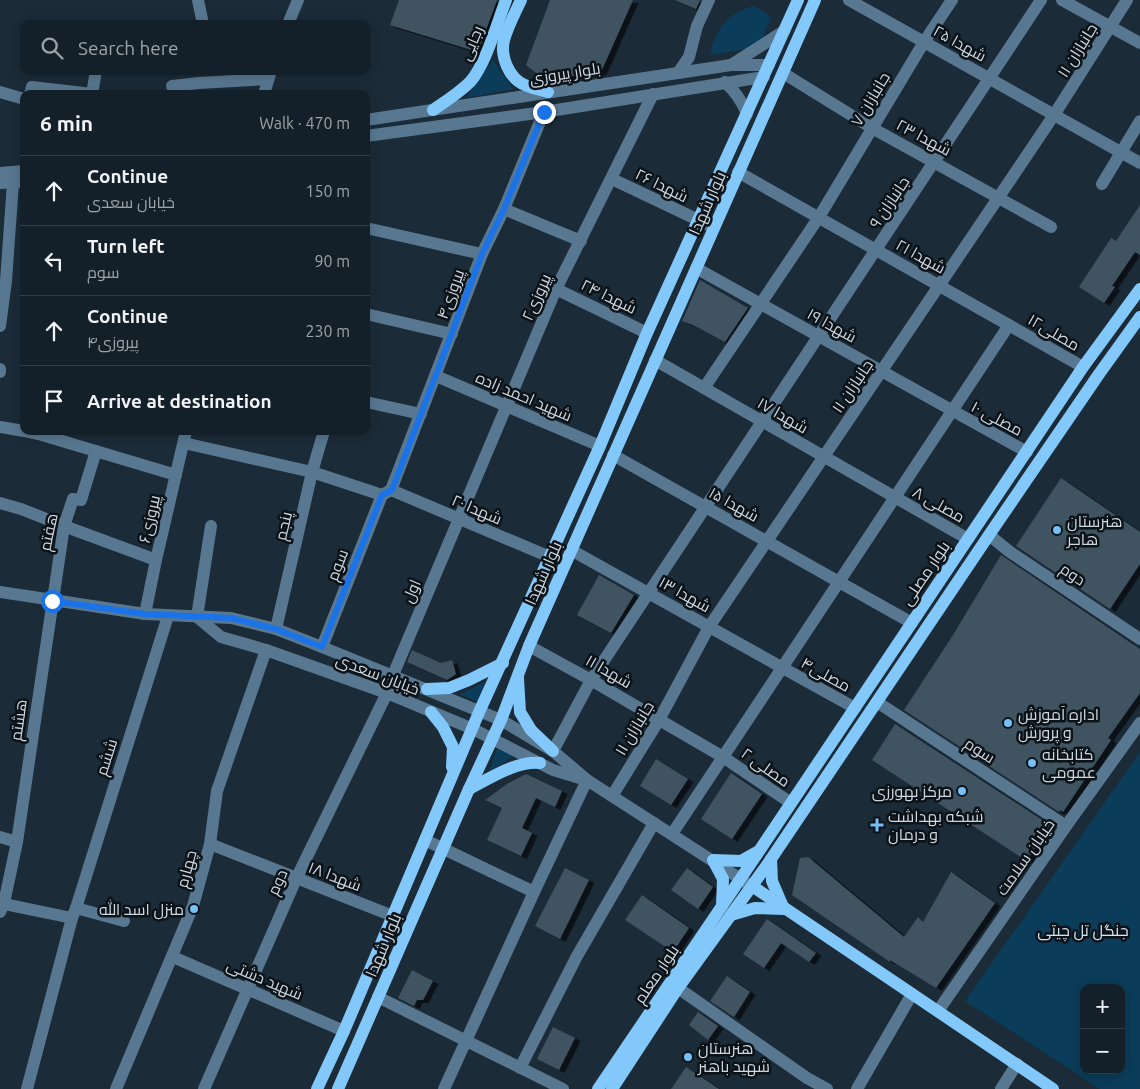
<!DOCTYPE html>
<html lang="en">
<head>
<meta charset="utf-8">
<style>
  :root { --surface:#142029; --page:#212d35; --text:#f1f3f6; --muted:#9da3a8; --line:#333e46 }
  body { margin:0; font-family:Ubuntu,Cairo,sans-serif; background:var(--page); color:var(--text) }
  .controls { position:absolute; right:15px; bottom:15px; display:grid; overflow:hidden; border-radius:10px; box-shadow:0 2px 12px #0003 }
  .controls button { width:45px; height:45px; display:grid; place-items:center; padding:0; border:0; border-bottom:1px solid var(--line); background:var(--surface); color:var(--text); font:25px sans-serif }
  .stop { position:absolute; width:15px; height:15px; margin:-11px; border:4px solid #1a73e8; border-radius:50%; background:#fff }
  .stop.end { background:#1a73e8; border-color:#fff; box-shadow:0 1px 5px #0008 }
  .list { margin:0; padding:0; list-style:none }
  h2 { display:flex; justify-content:space-between; align-items:center; height:65px; margin:0; padding:0 20px; font-size:21px }
  h2 small { font-size:16px; font-weight:400; color:var(--muted) }
  .list li { display:grid; grid-template-columns:32px 1fr auto; gap:15px; align-items:center; box-sizing:border-box; height:70px; padding:0 20px; border-top:1px solid var(--line) }
  .list b { display:block; font-size:19px; white-space:nowrap }
  .list p { margin:0; font-size:16px; white-space:nowrap; color:var(--muted) }
  .list em { font-size:16px; font-style:normal; color:var(--muted) }
  .icon { flex:none; width:28px; height:28px; fill:none; stroke:currentColor; stroke-width:2; stroke-linecap:round; stroke-linejoin:round }
  .map { position:relative; flex:none; width:1140px; height:1089px; overflow:hidden }
  .search { position:absolute; background:var(--surface); box-shadow:0 2px 12px #0003; left:20px; top:20px; width:350px; height:55px; display:flex; align-items:center; gap:12px; box-sizing:border-box; padding:0 18px; border-radius:10px; color:var(--muted); font-size:19px }
  .panel { position:absolute; background:var(--surface); box-shadow:0 2px 12px #0003; left:20px; top:90px; width:350px; height:345px; border-radius:10px }
  .map>svg:first-child { display:block }
  .green { fill:#0b3c59; fill-rule:evenodd }
  .building { fill:#405260; filter:url(#shadow) }
  .lines { fill:none; stroke-linecap:round; stroke-linejoin:round }
  .minor { stroke:#587891; stroke-width:12 }
  .major { stroke:#82c8fb; stroke-width:12 }
  .route { stroke:#1a73e8; stroke-width:6 }
  .poi-dot { fill:#75c0f6; stroke:#0c1318; stroke-width:2 }
  .labels { text-anchor:middle; dominant-baseline:central; stroke-width:5; stroke-linejoin:round; paint-order:stroke }
  .street-label { font-size:16px; fill:#ced8e0; stroke:#0c1318 }
  .poi-label { font-size:16px; fill:#ced8e0; stroke:#0c1318; text-anchor:start }
  .park-label { font-size:16px; fill:#d0e4f3; stroke:#0c1318 }
</style>
</head>
<body>
<div class="map">
<svg width="1140" height="1089" viewBox="0 0 1140 1089">
  <defs>
    <filter id="shadow"><feDropShadow dx="5.5" dy="3" stdDeviation="0" flood-color="#0009"/></filter>
  </defs>
  <rect width="100%" height="100%" fill="#1b2b37"/>
  <g class="green">
    <path d="M753,6L765,12L771,18L759,47L710,55C715,30 727,13 753,6Z"/>
    <polygon points="493,60 513,89 466,98"/>
    <polygon points="485,682 479,703 460,694"/>
    <polygon points="499,742 518,753 489,772"/>
    <path d="M1140,752V1089H1100L965,1001ZM1084,988H1121V1070H1084Z"/>
  </g>
  <g class="building">
    <polygon points="399,0 497,0 478,52 390,25"/>
    <polygon points="550,0 633,0 601,72 545,80 526,65"/>
    <polygon points="675,0 700,0 696,9"/>
    <polygon points="1140,205 1140,255 1135,252 1112,286 1115,287 1104,303 1079,287 1111,238 1116,241"/>
    <polygon points="700,280 748,308 725,342 693,325 682,321"/>
    <polygon points="1061,478 1140,532 1140,564 1110,609 1016,546"/>
    <polygon points="1001,555 1140,649 1140,693 1108,738 1111,740 1063,812 1060,810 1059,812 904,710 953,635"/>
    <polygon points="599,575 634,595 611,633 577,615"/>
    <polygon points="412,650 441,663 452,660 456,674 447,680 407,662"/>
    <polygon points="895,724 1050,825 1027,861 872,760"/>
    <polygon points="656,759 688,779 671,805 640,786"/>
    <polygon points="731,773 762,794 732,839 701,819"/>
    <polygon points="526,774 562,791 555,807 536,798 522,828 532,833 521,856 487,840 502,808 485,800 507,784"/>
    <polygon points="808,857 904,937 918,917 923,922 951,872 995,903 936,988 890,960 890,962 792,895 800,858"/>
    <polygon points="565,868 589,880 560,939 535,926"/>
    <polygon points="687,868 713,887 698,909 671,890"/>
    <polygon points="642,895 689,928 673,952 625,920"/>
    <polygon points="767,919 816,953 809,962 781,943 764,968 743,954"/>
    <polygon points="412,970 433,981 423,1000 417,1000 414,1006 398,998"/>
    <polygon points="727,976 750,992 734,1017 710,1001"/>
    <polygon points="698,1012 718,1026 708,1040 689,1025"/>
    <polygon points="553,1027 575,1038 559,1070 537,1059"/>
    <polygon points="686,1067 719,1089 671,1089"/>
  </g>
  <g class="lines">
    <g class="minor">
      <polyline points="198,0 203,24"/>
      <polyline points="849,0 1140,163"/>
      <polyline points="1062,0 1140,43"/>
      <polyline points="288,24 298,0"/>
      <polyline points="731,65 784,31"/>
      <polyline points="678,73 689,57 697,26 709,0"/>
      <polyline points="783,73 872,128 1051,227"/>
      <path d="M725,82C736,92 742,101 747,114"/>
      <polyline points="172,86 199,83 268,79"/>
      <polyline points="0,92 24,99"/>
      <polyline points="30,94 32,87 92,94"/>
      <polyline points="92,94 96,71"/>
      <polyline points="264,94 270,74"/>
      <polyline points="366,120 731,65 769,65"/>
      <polyline points="366,136 544,112 764,77"/>
      <polyline points="738,172 1083,367"/>
      <polyline points="0,173 24,171"/>
      <polyline points="612,179 713,227"/>
      <polyline points="0,183 24,182"/>
      <polyline points="1102,184 1140,121"/>
      <polyline points="504,209 581,241"/>
      <polyline points="366,228 482,254"/>
      <polyline points="696,268 1027,452"/>
      <polyline points="556,289 647,333"/>
      <polyline points="366,314 452,334"/>
      <polyline points="0,326 6,281 13,183"/>
      <polyline points="655,360 968,539"/>
      <polyline points="0,369 0,372"/>
      <polyline points="436,376 600,446"/>
      <polyline points="704,388 819,217 924,42 952,0"/>
      <polyline points="366,402 421,414"/>
      <polyline points="0,427 24,431"/>
      <polyline points="24,431 42,435 176,475"/>
      <polyline points="184,443 312,472 382,495 391,490"/>
      <polyline points="613,455 912,623"/>
      <polyline points="391,490 482,254 504,209 544,112"/>
      <polyline points="391,490 550,557"/>
      <polyline points="0,503 21,509 64,526 156,560"/>
      <polyline points="989,535 1010,552 1140,639"/>
      <polyline points="571,550 855,708"/>
      <polyline points="0,592 145,614 231,618 276,629 322,647 501,720 553,751 587,780 750,885"/>
      <polyline points="145,614 156,560 186,431"/>
      <polyline points="197,617 221,637 266,650 387,693 473,729 553,770 583,779"/>
      <polyline points="197,617 211,526"/>
      <polyline points="276,629 312,472 324,431"/>
      <polyline points="529,646 591,680 723,757 791,803"/>
      <polyline points="322,647 382,495"/>
      <polyline points="393,675 556,289 653,94"/>
      <polyline points="877,702 1066,826"/>
      <polyline points="553,751 591,680 1041,0"/>
      <polyline points="612,796 659,720 709,627 1054,115 1127,0"/>
      <polyline points="672,834 1009,325"/>
      <polyline points="0,837 17,842"/>
      <polyline points="425,840 534,892"/>
      <polyline points="210,844 393,916"/>
      <polyline points="0,903 72,918"/>
      <polyline points="76,908 168,616"/>
      <polyline points="0,912 4,903 17,842 64,526 73,499 81,500 96,451"/>
      <polyline points="173,957 344,1031"/>
      <polyline points="678,988 807,1078 827,1089"/>
      <polyline points="378,997 563,1089"/>
      <polyline points="938,1011 1066,826 1140,723"/>
      <polyline points="520,1068 577,956 654,823"/>
      <polyline points="27,1089 72,918 76,908 124,921"/>
      <polyline points="116,1089 193,906 210,844 217,791 266,650"/>
      <polyline points="204,1089 296,879 387,693"/>
      <polyline points="444,1089 534,892 587,780"/>
      <polyline points="857,1089 912,994"/>
      <polyline points="1001,1089 1017,1064"/>
    </g>
    <g class="major">
      <path d="M521,0C515,13 508,26 504,40C500,56 509,79 525,85C532,88 540,90 548,92"/>
      <path d="M433,110C446,101 459,93 470,82C486,64 497,23 506,0"/>
      <polyline points="518,678 520,712 531,730 553,751"/>
      <polyline points="427,689 449,688 469,680 503,663"/>
      <polyline points="431,712 443,727 453,747 452,767"/>
      <path d="M469,789C491,778 515,761 540,763"/>
      <polyline points="752,886 1053,1089"/>
      <polyline points="722,906 723,879 713,860 741,861 757,852"/>
      <polyline points="731,915 755,908 784,909 772,881 771,859"/>
      <polyline points="317,1089 344,1031 480,710 600,446 647,333 798,0"/>
      <polyline points="338,1089 469,789 501,720 529,646 815,0"/>
      <polyline points="598,1089 741,878 1083,367 1140,289"/>
      <polyline points="612,1089 678,988 767,865 989,535 1099,374 1140,317"/>
    </g>
  </g>
  <g class="lines">
    <polyline class="route" points="52,601 145,614 231,618 276,629 322,647 382,495 392,490 482,254 504,209 544,112"/>
  </g>
  <g class="poi-dot">
    <circle cx="1057" cy="530" r="5"/>
    <circle cx="1008" cy="723" r="5"/>
    <circle cx="1032" cy="763" r="5"/>
    <circle cx="962" cy="791" r="5"/>
    <path d="M874.5 817.5h5v5h5v5h-5v5h-5v-5h-5v-5h5z"/>
    <circle cx="194" cy="909" r="5"/>
    <circle cx="688" cy="1057" r="5"/>
  </g>
  <g class="labels">
    <g class="street-label">
      <text transform="translate(471 43) rotate(-67)">رجایی</text>
      <text transform="translate(960 43) rotate(29)">شهدا ۲۵</text>
      <text transform="translate(1077 50) rotate(-58)">جانبازان ۱۱</text>
      <text transform="translate(565 73) rotate(-9)">بلوار پیروزی</text>
      <text transform="translate(870 99) rotate(-59)">جانبازان ۷</text>
      <text transform="translate(924 137) rotate(28)">شهدا ۲۳</text>
      <text transform="translate(662 185) rotate(26)">شهدا ۲۶</text>
      <text transform="translate(889 202) rotate(-56)">جانبازان ۹</text>
      <text transform="translate(707 203) rotate(-66)">بلوار شهدا</text>
      <text transform="translate(921 256) rotate(29)">شهدا ۲۱</text>
      <text transform="translate(450 294) rotate(-70)">پیروزی۴</text>
      <text transform="translate(609 296) rotate(26)">شهدا ۲۴</text>
      <text transform="translate(536 297) rotate(-66)">پیروزی۲</text>
      <text transform="translate(832 325) rotate(29)">شهدا ۱۹</text>
      <text transform="translate(1054 332) rotate(30)">مصلی۱۲</text>
      <text transform="translate(852 386) rotate(-56)">جانبازان ۱۱</text>
      <text transform="translate(524 396) rotate(23)">شهید احمد زاده</text>
      <text transform="translate(783 415) rotate(30)">شهدا ۱۷</text>
      <text transform="translate(997 418) rotate(28)">مصلی ۱۰</text>
      <text transform="translate(734 504) rotate(29)">شهدا ۱۵</text>
      <text transform="translate(939 504) rotate(29)">مصلی ۸</text>
      <text transform="translate(477 509) rotate(23)">شهدا ۲۰</text>
      <text transform="translate(149 519) rotate(-77)">پیروزی۶</text>
      <text transform="translate(283 526) rotate(-77)">پنجم</text>
      <text transform="translate(48 532) rotate(-78)">هفتم</text>
      <text transform="translate(337 565) rotate(-69)">سوم</text>
      <text transform="translate(543 573) rotate(-66)">بلوار شهدا</text>
      <text transform="translate(925 573) rotate(-56)">بلوار مصلی</text>
      <text transform="translate(1073 574) rotate(34)">دوم</text>
      <text transform="translate(411 591) rotate(-67)">اول</text>
      <text transform="translate(685 594) rotate(29)">شهدا ۱۳</text>
      <text transform="translate(609 671) rotate(30)">شهدا ۱۱</text>
      <text transform="translate(378 674) rotate(21)">خیابان سعدی</text>
      <text transform="translate(826 674) rotate(29)">مصلی۴</text>
      <text transform="translate(18 720) rotate(-82)">هشتم</text>
      <text transform="translate(634 728) rotate(-59)">جانبازان ۱۱</text>
      <text transform="translate(980 750) rotate(33)">سوم</text>
      <text transform="translate(106 757) rotate(-72)">ششم</text>
      <text transform="translate(766 767) rotate(35)">مصلی ۲</text>
      <text transform="translate(1025 857) rotate(-55)">خیابان سلامت</text>
      <text transform="translate(186 869) rotate(-75)">چهارم</text>
      <text transform="translate(335 876) rotate(21)">شهدا ۱۸</text>
      <text transform="translate(277 882) rotate(-66)">دوم</text>
      <text transform="translate(383 945) rotate(-67)">بلوار شهدا</text>
      <text transform="translate(656 974) rotate(-56)">بلوار معلم</text>
      <text transform="translate(265 979) rotate(23)">شهید دشتی</text>
    </g>
    <g class="poi-label">
      <text x="1067" y="521">هنرستان<tspan x="1067" dy="18">هاجر</tspan></text>
      <text x="1018" y="714">اداره آموزش<tspan x="1018" dy="18">و پرورش</tspan></text>
      <text x="1042" y="754">کتابخانه<tspan x="1042" dy="18">عمومی</tspan></text>
      <text x="952" y="791" text-anchor="end">مرکز بهورزی</text>
      <text x="888" y="816">شبکه بهداشت<tspan x="888" dy="18">و درمان</tspan></text>
      <text x="184" y="909" text-anchor="end">منزل اسد الله</text>
      <text x="698" y="1048">هنرستان<tspan x="698" dy="18">شهید باهنر</tspan></text>
    </g>
    <g class="park-label">
      <text x="1083" y="930">جنگل تل چیتی</text>
    </g>
  </g>
</svg>
<div class="controls">
<button>+</button>
<button>−</button>
</div>
<div class="stop" style="left:52px;top:601px"></div>
<div class="stop end" style="left:544px;top:112px"></div>
<div class="search"><svg class="icon" aria-label="search" viewBox="0 0 24 24"><circle cx="10" cy="10" r="6"/><path d="M15 15l6 6"/></svg>Search here</div>
<section class="panel">
<h2>6 min<small>Walk · 470 m</small></h2>
<ul class="list">
<li><svg class="icon" aria-label="ahead" viewBox="0 0 24 24"><path d="M12 20V5M6 11l6-6 6 6"/></svg><div><b>Continue</b><p>خیابان سعدی</p></div><em>150 m</em></li>
<li><svg class="icon" aria-label="left" viewBox="0 0 24 24"><path d="M17 20v-9H6M10 6l-5 5 5 5"/></svg><div><b>Turn left</b><p>سوم</p></div><em>90 m</em></li>
<li><svg class="icon" aria-label="ahead" viewBox="0 0 24 24"><path d="M12 20V5M6 11l6-6 6 6"/></svg><div><b>Continue</b><p>پیروزی۴</p></div><em>230 m</em></li>
<li><svg class="icon" aria-label="arrive" viewBox="0 0 24 24"><path d="M6 21V4h12l-3 4 3 4H6"/></svg><div><b>Arrive at destination</b></div></li>
</ul>
</section>
</div>
</body>
</html>
